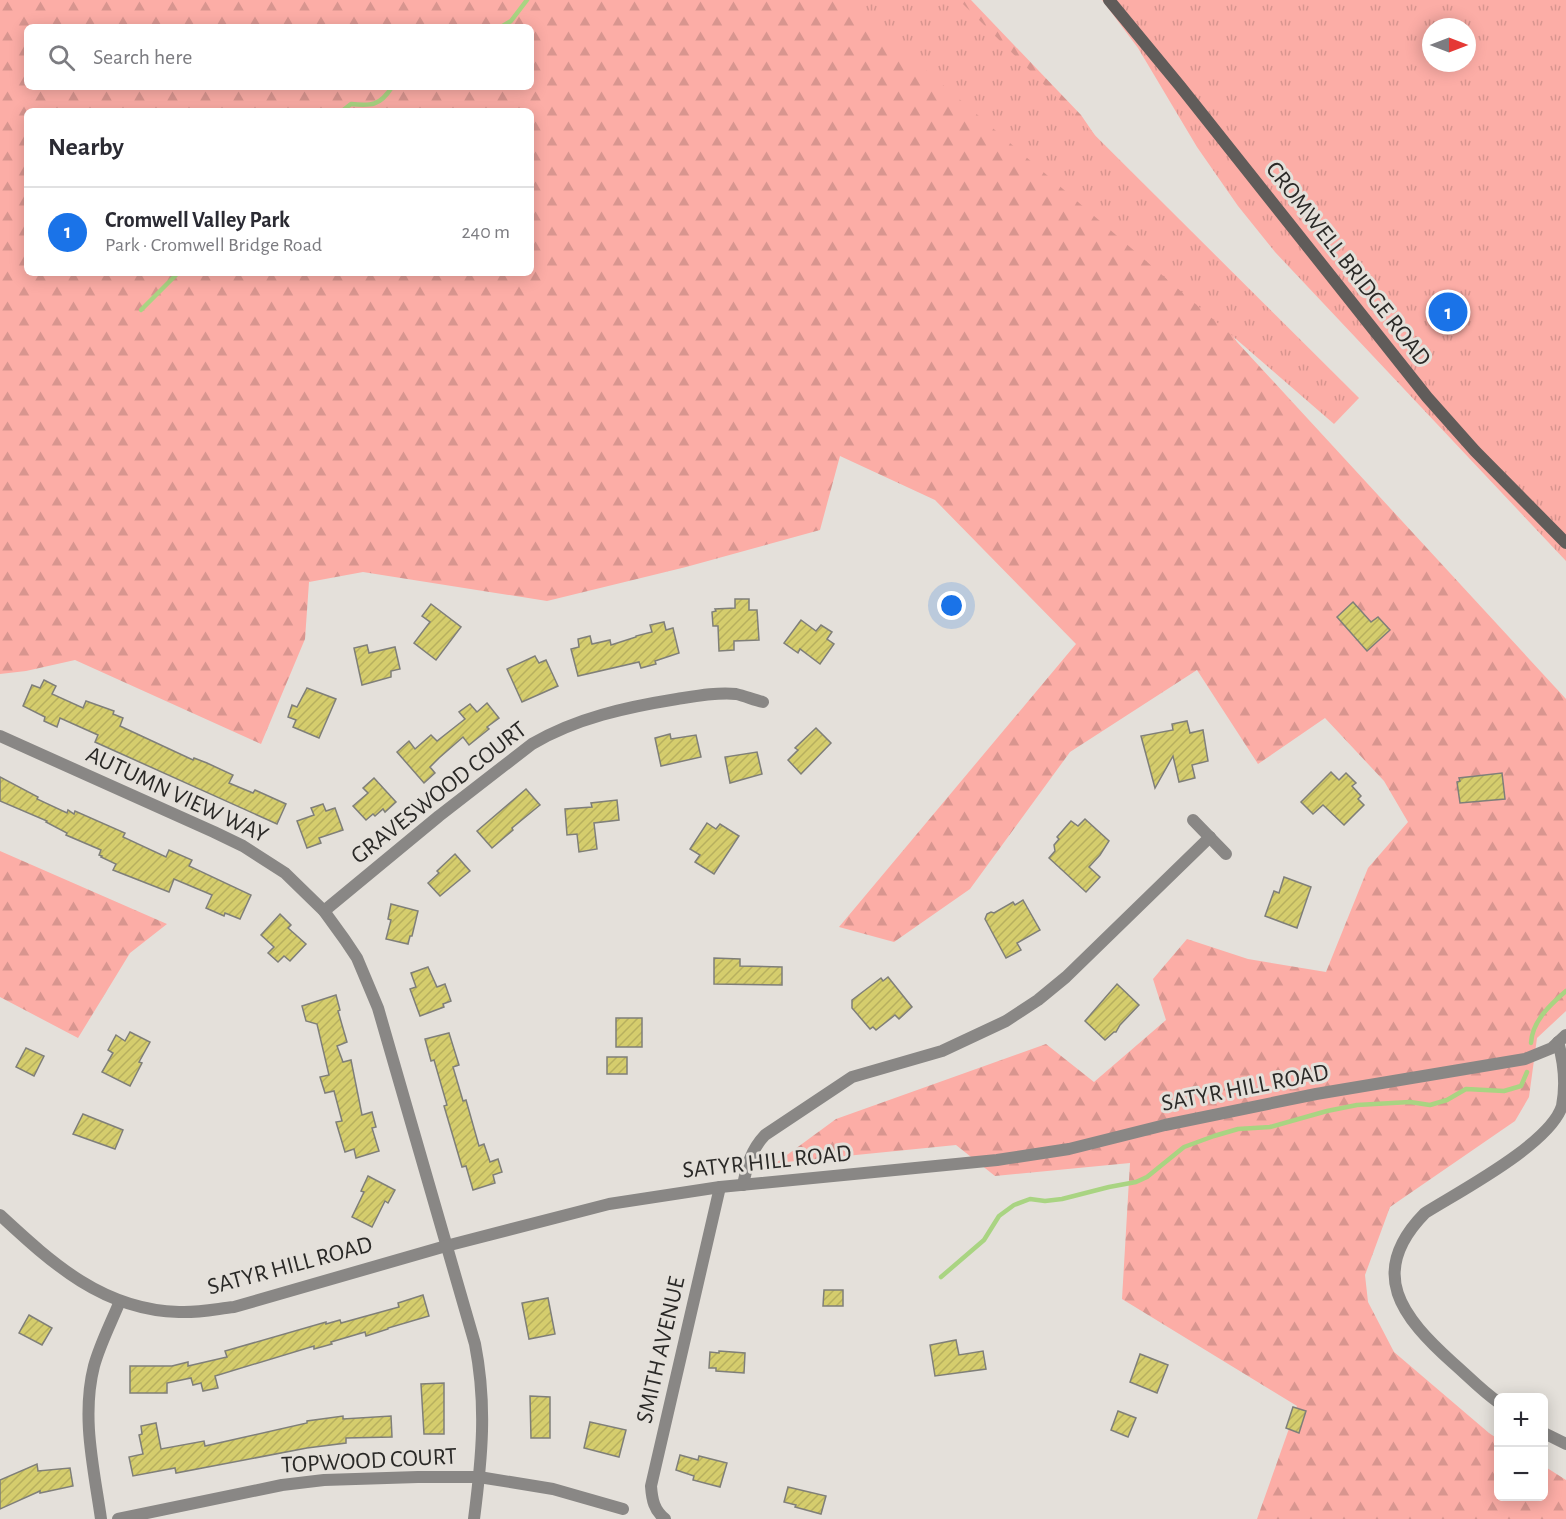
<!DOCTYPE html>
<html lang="en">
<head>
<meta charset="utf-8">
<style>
  :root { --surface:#fff; --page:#f2f2f3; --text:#2b2b33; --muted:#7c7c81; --line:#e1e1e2; --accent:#1a73e8 }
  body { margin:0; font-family:"Alegreya Sans",sans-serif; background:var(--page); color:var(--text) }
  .controls { position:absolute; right:18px; bottom:18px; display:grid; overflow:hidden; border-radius:9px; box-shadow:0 3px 15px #0003 }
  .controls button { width:54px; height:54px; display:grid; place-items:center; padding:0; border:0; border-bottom:2px solid var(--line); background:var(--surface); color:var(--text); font:30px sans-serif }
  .compass { position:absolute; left:1422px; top:18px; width:54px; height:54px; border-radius:50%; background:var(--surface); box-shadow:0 3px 15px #0003; rotate:90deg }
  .you { position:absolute; left:952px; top:606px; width:21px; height:21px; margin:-15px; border:4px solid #fff; border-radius:50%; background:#1a73e8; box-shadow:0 0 0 9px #1a73e833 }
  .badge { display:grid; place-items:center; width:39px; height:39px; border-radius:50%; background:var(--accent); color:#fff; font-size:20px; font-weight:700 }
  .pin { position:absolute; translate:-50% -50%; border:3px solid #fff; box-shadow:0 2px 6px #0006 }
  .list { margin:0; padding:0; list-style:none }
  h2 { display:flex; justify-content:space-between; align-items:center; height:78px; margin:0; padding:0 24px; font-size:26px }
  h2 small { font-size:20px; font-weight:400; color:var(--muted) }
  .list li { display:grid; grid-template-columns:39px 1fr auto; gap:18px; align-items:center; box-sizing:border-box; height:90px; padding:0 24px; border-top:2px solid var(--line) }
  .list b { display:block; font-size:22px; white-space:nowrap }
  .list p { margin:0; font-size:20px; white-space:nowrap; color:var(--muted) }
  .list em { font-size:20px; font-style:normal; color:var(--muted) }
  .icon { flex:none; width:33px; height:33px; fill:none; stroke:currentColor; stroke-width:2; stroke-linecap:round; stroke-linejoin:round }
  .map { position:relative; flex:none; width:1566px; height:1519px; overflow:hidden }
  .search { position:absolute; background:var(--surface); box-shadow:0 3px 15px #0003; left:24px; top:24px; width:510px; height:66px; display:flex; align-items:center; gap:15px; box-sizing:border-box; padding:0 21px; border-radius:9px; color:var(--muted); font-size:22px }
  .panel { position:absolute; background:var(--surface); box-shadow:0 3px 15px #0003; left:24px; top:108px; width:510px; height:168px; border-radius:9px }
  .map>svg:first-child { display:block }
  .forest { fill:url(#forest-firs); fill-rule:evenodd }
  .park { fill:url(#park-tufts); fill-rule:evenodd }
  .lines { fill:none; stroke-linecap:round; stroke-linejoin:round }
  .stream { stroke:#a9d482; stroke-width:4.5 }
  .building { fill:url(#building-hatch); stroke:#7f7f79; stroke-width:1.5 }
  .minor { stroke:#898785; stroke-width:12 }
  .tertiary { stroke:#898785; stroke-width:12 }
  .secondary { stroke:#605c5a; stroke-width:12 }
  .labels { text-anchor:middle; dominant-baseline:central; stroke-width:6; stroke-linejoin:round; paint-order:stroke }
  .street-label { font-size:24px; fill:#2a2927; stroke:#e4e0da }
</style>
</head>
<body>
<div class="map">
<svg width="1566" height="1519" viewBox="0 0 1566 1519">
  <defs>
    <pattern id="forest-firs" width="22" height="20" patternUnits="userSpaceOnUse" patternTransform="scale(1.5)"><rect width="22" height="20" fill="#fcada6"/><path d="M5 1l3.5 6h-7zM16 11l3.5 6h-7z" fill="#d8958f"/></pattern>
    <pattern id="park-tufts" width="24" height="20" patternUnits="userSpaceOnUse" patternTransform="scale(1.5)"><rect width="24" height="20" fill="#fcada6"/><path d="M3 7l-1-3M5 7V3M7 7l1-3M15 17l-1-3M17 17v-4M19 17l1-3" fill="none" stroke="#d8958f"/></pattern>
    <pattern id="building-hatch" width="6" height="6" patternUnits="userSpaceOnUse" patternTransform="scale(1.5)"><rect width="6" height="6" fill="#d5cd6d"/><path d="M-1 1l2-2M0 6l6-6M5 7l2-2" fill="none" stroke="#b7b05e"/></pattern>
  </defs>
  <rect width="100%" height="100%" fill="#e4e0da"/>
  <g class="forest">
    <path d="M0,0H971L1081,115L1237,342L1566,699V1011L1537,1038L1529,1097L1515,1121L1390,1207L1365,1275L1368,1302L1394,1352L1489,1433L1498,1439V1496H1544V1466L1566,1480V1519H1257L1297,1406L1122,1299L1130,1163L995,1176L956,1145L776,1163L836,1119L1046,1044L1094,1082L1166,1020L1153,979L1187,939L1248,959L1326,972L1368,868L1408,822L1384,781L1325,718L1258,764L1197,670L1070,752L970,889L894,942L839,927L1076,644L935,500L840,456L820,530L686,567L547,601L363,572L309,582L305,639L261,744L75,660L26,671L0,674ZM27,27H531V87H27ZM27,111H531V273H27Z"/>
    <polygon points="0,851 167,924 130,953 78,1038 0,997"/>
  </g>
  <g class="park">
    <polygon points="845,0 959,0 1359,398 1334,424"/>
    <path d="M1102,0H1566V561L1275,252L1238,206L1197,147L1138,48ZM1431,27H1467V63H1431Z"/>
  </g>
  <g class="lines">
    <g class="stream">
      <polyline points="501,27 511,21 527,0"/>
      <path d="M342,111L351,104C371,106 380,106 392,87"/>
      <polyline points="141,310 178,273"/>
      <path d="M1531,1043C1532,1021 1551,1004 1566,991"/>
      <polyline points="941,1277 984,1240 999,1216 1014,1205 1030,1199 1045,1201 1062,1199 1109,1187 1136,1182 1147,1177 1184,1147 1214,1136 1238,1129 1270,1127 1327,1111 1357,1105 1410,1102 1430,1105 1447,1100 1466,1089 1504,1091 1521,1086 1527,1072"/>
    </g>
  </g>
  <g class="building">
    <polygon points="735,599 749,599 749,610 757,610 759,640 734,641 734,650 719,651 718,626 713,626 712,612 716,611 715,609 735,608"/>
    <polygon points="1353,602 1371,622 1378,617 1390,630 1367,651 1337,617"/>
    <polygon points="431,604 461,627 436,660 414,643 430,622 422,616"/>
    <polygon points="801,620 816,631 821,625 832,632 827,639 834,644 820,664 800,649 798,653 784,643"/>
    <polygon points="664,622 666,630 673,628 679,653 655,661 656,664 641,668 639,662 578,676 571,649 579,647 578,639 590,636 592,644 610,640 611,645 636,637 636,636 652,632 650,625"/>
    <polygon points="367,645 369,653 395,647 400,669 391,671 391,677 362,685 354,648"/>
    <polygon points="535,656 539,663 546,660 558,686 522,702 507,669"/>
    <polygon points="44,680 56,686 52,694 83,708 86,701 114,711 113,714 123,718 120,726 193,760 194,758 207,763 233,775 229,783 253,793 255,790 286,804 277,824 95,742 98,735 60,718 57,727 44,721 45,717 23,706 32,685 40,688"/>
    <polygon points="307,688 336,699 319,738 293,727 296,720 288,717 292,705 297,707"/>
    <polygon points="487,703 499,718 487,727 489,729 469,745 463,737 439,758 430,767 435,773 424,783 397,752 409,741 415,749 431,735 437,741 465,719 459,712 470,704 477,712"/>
    <polygon points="1187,721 1190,733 1203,730 1208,761 1192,765 1195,778 1179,782 1173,756 1155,788 1141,736 1173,730 1172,724"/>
    <polygon points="816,728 831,743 801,774 788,760 798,750 795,748"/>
    <polygon points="670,734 671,739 696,735 701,757 661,766 655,738"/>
    <polygon points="757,752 762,774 730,783 725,757"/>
    <polygon points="1331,772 1339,780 1346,773 1356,783 1352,786 1361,796 1358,799 1364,805 1344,825 1323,805 1313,814 1301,802"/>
    <polygon points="1502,773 1505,799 1460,803 1457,782 1460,781 1459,778"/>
    <polygon points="0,777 38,797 37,799 67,813 68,810 74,814 75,811 125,833 123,837 166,857 169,850 192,860 189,866 251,895 240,919 225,913 224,916 206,908 212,895 174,879 169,892 113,870 116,864 101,857 102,856 99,855 101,850 66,835 67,833 46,822 47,821 0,801"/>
    <polygon points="374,778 396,802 385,812 383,809 375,816 373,814 366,820 353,806 368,793 363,788"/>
    <polygon points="526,789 540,805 512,828 513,830 492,848 477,831"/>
    <polygon points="617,800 619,820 594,823 597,849 579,852 577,834 567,835 565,809 592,807 591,803"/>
    <polygon points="323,804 326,811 335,808 343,830 319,838 321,843 307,848 297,821 314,815 311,808"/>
    <polygon points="1085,819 1109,841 1100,855 1089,867 1100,877 1086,892 1049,858 1055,851 1054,845 1059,839 1057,837 1071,821 1078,826"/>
    <polygon points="707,823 716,829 720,824 739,836 714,874 695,862 700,855 690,849"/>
    <polygon points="455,854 470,871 440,896 428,883 439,873 437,871"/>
    <polygon points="1284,877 1311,887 1297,928 1265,916 1274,891 1279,893"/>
    <polygon points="1023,900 1040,930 1017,943 1021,950 1006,958 985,919 987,914 991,912 994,913 1013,902 1015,905"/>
    <polygon points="391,904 418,911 412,936 410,936 408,944 386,939 391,920 388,919"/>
    <polygon points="280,914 291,925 288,928 306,944 290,961 284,956 278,962 268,953 274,947 261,935"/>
    <polygon points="714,958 740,959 740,966 782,967 782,985 714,984"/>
    <polygon points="428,967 437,987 445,984 451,1001 443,1004 444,1007 420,1016 410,989 416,987 411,973"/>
    <polygon points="888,977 912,1007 899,1019 895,1015 876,1030 873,1027 870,1029 852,1008 852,1000 881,978 883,981"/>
    <polygon points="1117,984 1139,1005 1120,1025 1116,1032 1114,1032 1105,1040 1085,1021"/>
    <polygon points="336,995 340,1010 338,1011 347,1042 337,1046 343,1062 351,1060 362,1115 372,1112 376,1127 372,1128 379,1151 356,1158 354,1149 345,1152 336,1122 342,1121 334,1091 325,1093 320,1077 329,1075 317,1024 306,1021 302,1006"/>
    <rect x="616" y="1018" width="26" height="29"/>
    <polygon points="130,1032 150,1042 139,1062 142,1063 130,1086 102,1072 113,1053 108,1050 116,1035 125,1041"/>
    <polygon points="449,1033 459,1065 453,1067 463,1101 466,1100 479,1146 484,1144 490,1162 498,1159 502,1172 493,1175 495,1183 473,1190 466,1166 462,1167 444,1106 447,1105 434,1060 431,1061 425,1039"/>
    <polygon points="26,1048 44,1056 34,1076 16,1067"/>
    <rect x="607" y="1057" width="20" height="17"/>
    <polygon points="83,1114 123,1130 115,1149 73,1134"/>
    <polygon points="368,1176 395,1190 388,1203 385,1201 372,1227 352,1217 364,1192 361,1191"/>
    <polygon points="824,1290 843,1290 843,1306 823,1306"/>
    <polygon points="423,1295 429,1316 388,1328 388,1329 366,1336 365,1332 331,1342 332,1344 314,1349 314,1346 215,1376 218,1388 203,1391 201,1383 193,1385 191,1378 167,1383 167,1393 130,1393 130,1366 172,1366 188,1362 188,1366 227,1357 225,1351 326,1322 326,1324 340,1320 341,1323 399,1307 398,1303"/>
    <polygon points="548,1298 555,1334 529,1339 522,1303"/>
    <polygon points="29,1315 52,1328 42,1345 19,1333"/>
    <polygon points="956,1340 959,1355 983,1351 986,1369 935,1376 930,1345"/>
    <polygon points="719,1351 745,1353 744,1373 716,1371 716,1368 709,1368 710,1352 719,1353"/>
    <polygon points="1140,1354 1168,1365 1157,1393 1130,1382"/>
    <polygon points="444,1383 444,1434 424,1434 421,1384"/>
    <polygon points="530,1396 550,1397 550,1438 531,1438"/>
    <polygon points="1293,1407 1306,1411 1299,1433 1286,1428"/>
    <polygon points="1118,1411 1136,1418 1128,1437 1111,1430"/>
    <polygon points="343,1416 343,1419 391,1416 392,1437 346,1438 346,1443 307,1448 176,1473 175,1468 133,1476 129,1457 143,1454 139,1435 142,1434 141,1426 156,1423 161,1449 204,1441 205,1446 307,1423 307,1421"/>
    <polygon points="590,1422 626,1430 619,1457 584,1448"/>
    <polygon points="680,1455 698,1460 699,1456 727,1463 720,1487 693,1480 694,1476 676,1470"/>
    <polygon points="37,1464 38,1471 70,1468 73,1486 40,1493 40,1491 0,1509 0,1480"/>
    <polygon points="788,1487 826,1496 821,1514 795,1507 796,1505 784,1502"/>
  </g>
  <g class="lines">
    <g class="minor">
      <path d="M0,736L214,832L243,846L285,873L324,911L345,940L357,958L378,1008L475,1344C487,1405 482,1457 474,1519"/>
      <polyline points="1193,820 1226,854"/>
      <path d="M324,911L439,816L532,744C576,718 627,707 677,699C696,696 717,692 736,694C745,696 754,700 763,702"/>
      <path d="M743,1185C747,1165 751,1150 765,1135L852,1077L942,1051L1006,1021L1038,1000L1066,977L1210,837"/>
      <path d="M1498,1402C1482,1391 1468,1376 1453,1363C1402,1317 1366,1273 1425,1213C1460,1191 1550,1144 1562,1106C1566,1085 1564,1063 1558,1042"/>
      <polyline points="1544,1433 1566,1444"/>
      <path d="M101,1519C94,1469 81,1417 94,1366C100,1344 111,1323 120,1301"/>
      <polyline points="118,1519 282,1485 324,1480 418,1477 479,1477 553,1489 623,1509"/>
      <path d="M665,1519C654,1510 652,1500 651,1486L720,1187"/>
    </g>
    <path class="tertiary" d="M0,1215C53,1264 103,1310 179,1312C198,1313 216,1309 234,1307L446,1246L609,1204L720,1187L997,1160L1069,1149L1165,1125L1316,1094L1525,1059L1552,1048L1566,1035"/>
    <polyline class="secondary" points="1109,0 1180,86 1427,397 1475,451 1566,543"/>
  </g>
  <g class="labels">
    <g class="street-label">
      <text transform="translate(1348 264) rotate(52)">CROMWELL BRIDGE ROAD</text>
      <text transform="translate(439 793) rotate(-38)">GRAVESWOOD COURT</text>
      <text transform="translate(177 795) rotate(25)">AUTUMN VIEW WAY</text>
      <text transform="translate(1245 1088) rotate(-11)">SATYR HILL ROAD</text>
      <text transform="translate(767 1162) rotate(-6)">SATYR HILL ROAD</text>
      <text transform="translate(290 1266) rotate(-15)">SATYR HILL ROAD</text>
      <text transform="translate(661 1350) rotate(-77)">SMITH AVENUE</text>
      <text transform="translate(369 1461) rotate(-3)">TOPWOOD COURT</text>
    </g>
  </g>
</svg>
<div class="controls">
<button>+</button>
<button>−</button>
</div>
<svg class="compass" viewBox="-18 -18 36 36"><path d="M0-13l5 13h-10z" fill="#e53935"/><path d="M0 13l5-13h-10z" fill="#7c7c81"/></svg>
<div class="you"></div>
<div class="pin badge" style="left:1448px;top:312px">1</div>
<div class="search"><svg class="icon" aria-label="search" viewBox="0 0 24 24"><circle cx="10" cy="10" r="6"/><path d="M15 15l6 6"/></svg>Search here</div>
<section class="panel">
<h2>Nearby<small></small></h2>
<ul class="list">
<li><span class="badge">1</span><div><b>Cromwell Valley Park</b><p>Park · Cromwell Bridge Road</p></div><em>240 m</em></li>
</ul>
</section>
</div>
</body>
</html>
